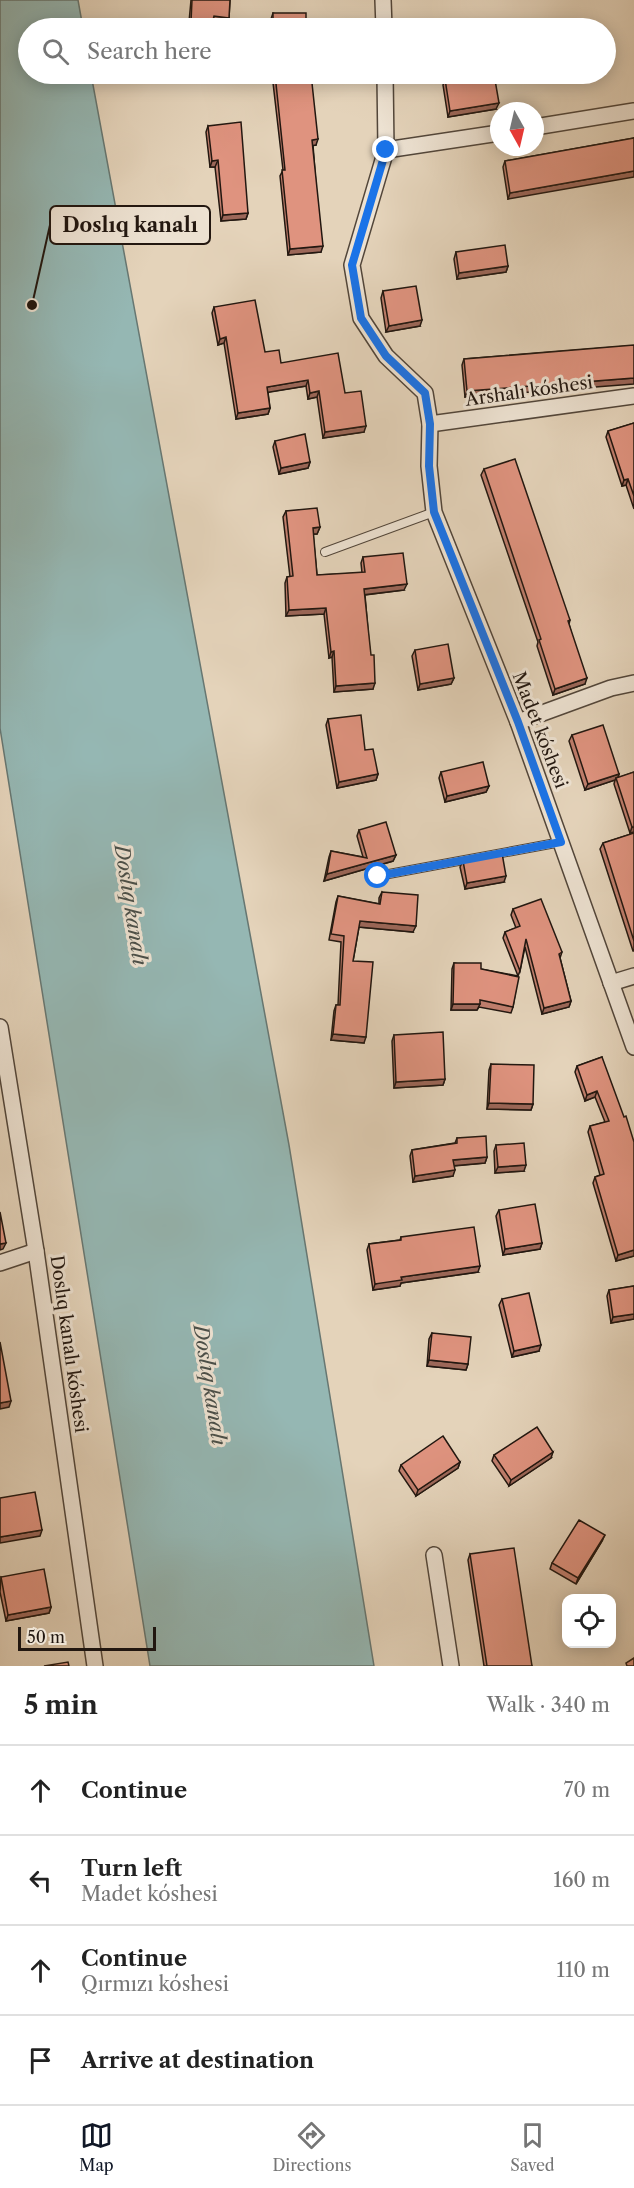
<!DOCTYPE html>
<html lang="en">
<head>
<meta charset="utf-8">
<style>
  :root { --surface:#fff; --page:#f2f2f2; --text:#222; --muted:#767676; --line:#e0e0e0; --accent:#111827 }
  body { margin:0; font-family:"Libre Caslon Text",serif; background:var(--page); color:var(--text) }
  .controls { position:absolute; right:18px; bottom:18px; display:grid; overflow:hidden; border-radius:12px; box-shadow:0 3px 15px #0003 }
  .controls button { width:54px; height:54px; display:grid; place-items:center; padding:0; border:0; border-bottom:2px solid var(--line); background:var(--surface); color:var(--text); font:30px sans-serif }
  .compass { position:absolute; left:490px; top:102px; width:54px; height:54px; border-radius:50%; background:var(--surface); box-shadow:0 3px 15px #0003; rotate:172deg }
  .scale { position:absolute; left:18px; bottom:15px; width:138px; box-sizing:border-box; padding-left:6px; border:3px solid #221710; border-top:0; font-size:16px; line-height:21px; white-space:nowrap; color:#221710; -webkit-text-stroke:4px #ede2d2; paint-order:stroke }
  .stop { position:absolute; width:18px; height:18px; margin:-14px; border:4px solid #1a73e8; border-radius:50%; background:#fff }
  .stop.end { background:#1a73e8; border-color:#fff; box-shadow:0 2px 6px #0008 }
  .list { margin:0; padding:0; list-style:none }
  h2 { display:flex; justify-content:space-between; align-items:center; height:78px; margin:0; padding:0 24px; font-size:26px }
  h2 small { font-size:20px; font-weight:400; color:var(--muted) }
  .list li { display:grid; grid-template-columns:39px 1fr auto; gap:18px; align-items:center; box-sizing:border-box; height:90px; padding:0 24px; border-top:2px solid var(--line) }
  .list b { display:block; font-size:22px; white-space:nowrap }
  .list p { margin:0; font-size:20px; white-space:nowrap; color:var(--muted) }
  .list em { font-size:20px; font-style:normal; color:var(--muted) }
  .icon { flex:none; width:33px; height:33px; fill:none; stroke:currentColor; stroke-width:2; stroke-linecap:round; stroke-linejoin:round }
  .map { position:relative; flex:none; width:634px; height:1666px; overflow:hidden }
  .search { position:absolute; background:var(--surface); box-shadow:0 3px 15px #0003; left:18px; right:18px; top:18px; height:66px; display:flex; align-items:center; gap:15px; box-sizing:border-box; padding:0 21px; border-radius:33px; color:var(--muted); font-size:22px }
  .sheet { height:438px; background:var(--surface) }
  nav { display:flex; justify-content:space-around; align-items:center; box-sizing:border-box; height:84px; border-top:2px solid var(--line); background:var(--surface); font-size:16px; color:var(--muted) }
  nav a { display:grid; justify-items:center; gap:3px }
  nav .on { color:var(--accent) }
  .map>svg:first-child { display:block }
  .water { fill:#95b7b3; stroke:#677772; stroke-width:1.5 }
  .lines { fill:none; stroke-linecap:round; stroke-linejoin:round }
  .service-casing { stroke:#52463a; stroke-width:10 }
  .minor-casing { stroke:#52463a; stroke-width:18 }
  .service { stroke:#ede2d2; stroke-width:8 }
  .minor { stroke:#ede2d2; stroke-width:15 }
  .wall { fill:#c07e6d; stroke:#221710; stroke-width:1.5 }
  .shaded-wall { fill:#9c6759; stroke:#221710; stroke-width:1.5 }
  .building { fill:#df937f; stroke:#221710; stroke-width:1.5 }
  .route { stroke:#1a73e8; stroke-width:8 }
  .labels { text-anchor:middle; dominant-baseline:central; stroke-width:6; stroke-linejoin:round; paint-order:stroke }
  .street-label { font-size:18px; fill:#221710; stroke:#ede2d2 }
  .water-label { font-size:20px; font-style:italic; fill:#4a4f49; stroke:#ede2d2 }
  .leader { fill:none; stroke:#221710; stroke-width:2 }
  .callout-dot { fill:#221710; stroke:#ede2d2; stroke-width:2 }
  .callout { fill:#ede2d2; stroke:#221710; stroke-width:2 }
  .callout-label { font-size:20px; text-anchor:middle; font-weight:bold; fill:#221710 }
</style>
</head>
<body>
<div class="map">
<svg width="634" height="1666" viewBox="0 0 634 1666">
  <rect width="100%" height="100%" fill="#e4d3ba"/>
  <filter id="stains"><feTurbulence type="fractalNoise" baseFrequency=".00333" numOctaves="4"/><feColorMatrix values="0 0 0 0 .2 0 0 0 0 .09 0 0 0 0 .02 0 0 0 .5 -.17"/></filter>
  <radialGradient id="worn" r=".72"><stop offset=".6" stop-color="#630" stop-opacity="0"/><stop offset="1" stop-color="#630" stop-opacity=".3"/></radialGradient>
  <polygon class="water" points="0,0 78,0 83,28 28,28 28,74 91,74 289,1145 374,1666 150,1666 0,728"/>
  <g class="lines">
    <defs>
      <g id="service">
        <polyline points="325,552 434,512"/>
        <polyline points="378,876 561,842"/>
      </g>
      <g id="minor">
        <polyline points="383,0 384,28"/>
        <polyline points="385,74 386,150 352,265 361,318 386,356 425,393 430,424 429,466 434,512 518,722 634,1047"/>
        <polyline points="535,127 634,111"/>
        <polyline points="386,150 499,133"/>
        <polyline points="430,424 634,396"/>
        <polyline points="518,722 611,688 634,683"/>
        <polyline points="611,983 634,976"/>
        <polyline points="0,1027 36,1251 95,1666"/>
        <polyline points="0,1263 36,1251"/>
        <polyline points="434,1555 451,1666"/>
      </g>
    </defs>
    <use href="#service" class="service-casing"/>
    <use href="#minor" class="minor-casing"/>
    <use href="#service" class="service"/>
    <use href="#minor" class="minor"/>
  </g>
  <g class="wall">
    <polygon points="191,0 230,0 229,18 227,24 212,23 211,28 172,28 176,19 189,22"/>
    <polygon points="273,13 306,28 271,28 271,19"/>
    <polygon points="272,74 311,74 316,145 313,145 321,252 288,255 280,176 283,170"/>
    <polygon points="445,79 496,109 448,117 443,85"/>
    <polygon points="208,126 248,213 246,219 221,221 215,167 210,167 206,132"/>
    <polygon points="634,138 508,199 503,167 505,161"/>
    <polygon points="456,252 508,266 506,272 457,279 454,259"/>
    <polygon points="383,291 420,326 386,332 381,298"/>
    <polygon points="214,307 265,352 281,363 345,393 364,432 323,438 317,397 308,399 306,386 268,392 270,408 268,414 236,419 224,343 218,345 212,313"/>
    <polygon points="628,346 465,397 462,365 464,359"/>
    <polygon points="634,423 634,509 626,485 622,486 606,437 608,431"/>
    <polygon points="275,441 310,462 308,468 279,474 273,447"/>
    <polygon points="484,469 570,620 569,624 585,684 553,695 537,646 538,642 481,475"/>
    <polygon points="286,511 320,527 317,534 313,534 317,575 362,573 361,563 363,557 404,590 365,595 373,689 334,692 332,657 329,658 324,614 286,616 285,583 287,577 290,577 283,517"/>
    <polygon points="415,650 454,678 451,684 418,690 412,656"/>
    <polygon points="328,719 365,750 378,774 376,780 337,788 326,725"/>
    <polygon points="572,735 619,774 618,778 634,772 634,832 630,833 614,784 615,780 585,790 569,741"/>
    <polygon points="441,772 489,786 486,792 445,802 439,778"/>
    <polygon points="359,830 396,855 393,861 324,881 329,857 331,851 363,857 357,836"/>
    <polygon points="634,833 634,951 633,951 600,849 603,843"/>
    <polygon points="463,861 504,882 465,889 460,867"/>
    <polygon points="382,892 413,932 359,927 353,961 364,1043 331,1040 334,1011 336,1005 338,1005 341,942 329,940 336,902 338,896 379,904 379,898"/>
    <polygon points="513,909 562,952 560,958 571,1001 569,1007 542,1014 525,947 520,971 518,976 513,1007 511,1013 479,1007 477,1010 451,1010 452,969 454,963 481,969 518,976 503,938 505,932 516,928 511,915"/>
    <polygon points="394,1035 445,1079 443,1085 394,1088 392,1041"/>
    <polygon points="602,1057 634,1256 616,1261 593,1183 595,1177 600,1175 588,1132 590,1126 605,1122 595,1097 585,1101 575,1072 577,1066"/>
    <polygon points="491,1064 533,1104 531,1110 487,1109 489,1070"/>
    <polygon points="457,1138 487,1157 485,1163 454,1166 453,1176 413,1182 410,1156 412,1150 455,1143"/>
    <polygon points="496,1145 524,1171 495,1173 494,1151"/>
    <polygon points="499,1210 542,1243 540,1249 503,1255 496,1216"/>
    <polygon points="401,1237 478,1272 401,1283 400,1286 373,1290 367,1250 369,1244 400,1240"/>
    <polygon points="634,1286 634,1319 611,1323 607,1296 609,1290"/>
    <polygon points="502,1299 539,1351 512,1357 499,1305"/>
    <polygon points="432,1333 468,1364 466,1370 427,1366 429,1339"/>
    <polygon points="494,1455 551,1458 509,1486 492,1461"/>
    <polygon points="460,1462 458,1468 416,1496 399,1471 401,1465"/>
    <polygon points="602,1541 576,1584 550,1569 552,1563"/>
    <polygon points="470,1554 532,1666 484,1666 468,1560"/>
    <polygon points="1,1577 51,1607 49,1613 6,1621 0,1592"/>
  </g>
  <g class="shaded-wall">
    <polygon points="214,16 229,18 227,24 212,22"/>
    <polygon points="499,103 496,109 448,117 450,111"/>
    <polygon points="318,139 316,145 310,146 312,140"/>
    <polygon points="218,160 215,167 210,167 212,161"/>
    <polygon points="634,171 634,177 508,199 510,193"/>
    <polygon points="248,213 246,219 221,221 223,215"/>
    <polygon points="323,246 321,252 288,255 290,249"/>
    <polygon points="508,266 506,272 457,279 459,273"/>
    <polygon points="422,320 420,326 386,332 389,326"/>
    <polygon points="226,337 224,343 218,345 220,339"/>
    <polygon points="634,378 634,384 465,397 467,391"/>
    <polygon points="308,380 306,386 264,393 267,387"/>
    <polygon points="319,391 317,397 308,399 310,393"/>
    <polygon points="270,408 268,414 236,419 238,413"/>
    <polygon points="366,426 364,432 323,438 325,432"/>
    <polygon points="310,462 308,468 279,474 281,468"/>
    <polygon points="628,479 626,485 622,486 624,480"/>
    <polygon points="320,527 317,534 311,534 313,528"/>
    <polygon points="407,584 404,590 362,595 364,589"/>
    <polygon points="326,608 324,614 286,616 289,610"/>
    <polygon points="334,651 332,657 329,658 331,652"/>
    <polygon points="454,678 451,684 418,690 420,684"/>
    <polygon points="587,678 585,684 553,695 555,689"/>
    <polygon points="375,683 373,689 334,692 336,686"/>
    <polygon points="378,774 376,780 337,788 339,782"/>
    <polygon points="619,774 617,780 616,778 615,780 585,790 588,784"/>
    <polygon points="489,786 486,792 445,802 447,796"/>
    <polygon points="632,827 634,827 634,832 630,833"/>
    <polygon points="396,855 393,861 324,881 327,874"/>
    <polygon points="506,876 504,882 465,889 467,883"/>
    <polygon points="360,921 416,926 413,932 358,927"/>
    <polygon points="571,1001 569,1007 542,1014 544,1008"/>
    <polygon points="453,1004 480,1004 477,1010 451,1010"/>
    <polygon points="333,1034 366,1037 364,1043 331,1040"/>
    <polygon points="445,1079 443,1085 394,1088 396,1082"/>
    <polygon points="597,1091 595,1097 585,1101 587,1095"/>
    <polygon points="489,1103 533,1104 531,1110 487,1109"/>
    <polygon points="487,1157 485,1163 451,1166 453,1160"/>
    <polygon points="526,1165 524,1171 495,1173 498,1167"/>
    <polygon points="455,1170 453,1176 413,1182 415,1176"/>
    <polygon points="6,1243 3,1249 0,1250 0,1244"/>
    <polygon points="542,1243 540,1249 503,1255 505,1249"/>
    <polygon points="634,1250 634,1256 616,1261 618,1255"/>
    <polygon points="480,1266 478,1272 401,1283 400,1286 373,1290 375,1284 401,1277"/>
    <polygon points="634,1314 634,1319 611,1323 613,1317"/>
    <polygon points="541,1345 539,1351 512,1357 514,1351"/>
    <polygon points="429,1360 468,1364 466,1370 427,1366"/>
    <polygon points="11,1401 9,1407 0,1409 0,1403"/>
    <polygon points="553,1452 551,1458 509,1486 511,1480"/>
    <polygon points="460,1462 458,1468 416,1496 418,1490"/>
    <polygon points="42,1530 40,1536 0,1543 0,1537"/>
    <polygon points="605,1535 602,1541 576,1584 578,1578"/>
    <polygon points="51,1607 49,1613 6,1621 8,1615"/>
  </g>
  <g class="building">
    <polygon points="192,0 230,0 229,18 214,16 211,28 173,28 176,19 191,22"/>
    <rect x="273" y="13" width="33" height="15"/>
    <polygon points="275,74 311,74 318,139 312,140 323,246 290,249 282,170 285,170"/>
    <polygon points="480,74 494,74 499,103 450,111 445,79"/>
    <polygon points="241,122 248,213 223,215 218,160 212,161 208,126"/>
    <polygon points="634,138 634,171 510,193 505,161"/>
    <polygon points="505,245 508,266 459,273 456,252"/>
    <polygon points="416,286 422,320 389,326 383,291"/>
    <polygon points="255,300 265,352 279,350 281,363 338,353 345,393 361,391 366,426 325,432 319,391 310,393 308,380 267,387 270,408 238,413 226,337 220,339 214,307"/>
    <polygon points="634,345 634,378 467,391 464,359"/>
    <polygon points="634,423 634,496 628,479 624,480 608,431"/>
    <polygon points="305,434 310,462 281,468 275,441"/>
    <polygon points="515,459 570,620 568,621 587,678 555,689 539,640 541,639 484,469"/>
    <polygon points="317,508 320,527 313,528 317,575 365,572 363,557 403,553 407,584 364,589 371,655 374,655 375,683 336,686 334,651 331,652 326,608 289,610 287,577 293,576 286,511"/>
    <polygon points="448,644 454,678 420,684 415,650"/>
    <polygon points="361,715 365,750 373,749 378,774 339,782 328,719"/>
    <polygon points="603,725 619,774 588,784 572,735"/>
    <polygon points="483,762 489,786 447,796 441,772"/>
    <polygon points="634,772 634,827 632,827 616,778"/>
    <polygon points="386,822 396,855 327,874 331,851 367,858 359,830"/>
    <polygon points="634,833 634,941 603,843"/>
    <polygon points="502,853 506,876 467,883 463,861"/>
    <polygon points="382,892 418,895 416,926 360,921 353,961 373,962 366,1037 333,1034 336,1005 340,1005 344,936 331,934 338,896 380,904"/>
    <polygon points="541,899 562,952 559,954 571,1001 544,1008 526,939 520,971 505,932 520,926 513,909"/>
    <polygon points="454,963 481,963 481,969 519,977 513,1007 480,1000 480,1004 453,1004"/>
    <polygon points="443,1032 445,1079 396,1082 394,1035"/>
    <polygon points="602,1057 624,1117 626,1116 634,1142 634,1250 618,1255 595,1177 604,1174 590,1126 609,1121 597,1091 587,1095 577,1066"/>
    <polygon points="491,1064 534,1065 533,1104 489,1103"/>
    <polygon points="486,1136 487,1157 453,1160 455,1170 415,1176 412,1150 457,1143 457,1138"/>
    <polygon points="524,1143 526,1165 498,1167 496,1145"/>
    <polygon points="535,1204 542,1243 505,1249 499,1210"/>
    <polygon points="0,1212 6,1243 0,1244"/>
    <polygon points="474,1227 480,1266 401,1277 402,1280 375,1284 369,1244 401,1240 401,1237"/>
    <polygon points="634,1286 634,1314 613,1317 609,1290"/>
    <polygon points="529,1293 541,1345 514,1351 502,1299"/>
    <polygon points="432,1333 471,1337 468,1364 429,1360"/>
    <polygon points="0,1342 11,1401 0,1403"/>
    <polygon points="537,1427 553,1452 511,1480 494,1455"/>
    <polygon points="443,1436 460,1462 418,1490 401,1465"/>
    <polygon points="35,1492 42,1530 0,1537 0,1498"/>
    <polygon points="579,1520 605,1535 578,1578 552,1563"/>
    <polygon points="514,1548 532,1666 487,1666 470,1554"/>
    <polygon points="44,1569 51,1607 8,1615 1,1577"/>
    <polygon points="634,1658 634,1666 627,1666 626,1663"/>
    <polygon points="68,1662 69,1666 44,1666"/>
  </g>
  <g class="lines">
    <polyline class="route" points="378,876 561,842 518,722 434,512 429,466 430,424 425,393 386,356 361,318 352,265 386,150"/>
  </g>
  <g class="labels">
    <g class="street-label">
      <text transform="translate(529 391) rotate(-8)">Arshalı kóshesi</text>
      <text transform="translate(540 730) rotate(69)">Madet kóshesi</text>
      <text transform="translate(69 1344) rotate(82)">Doslıq kanalı kóshesi</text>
    </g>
    <g class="water-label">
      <text transform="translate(131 905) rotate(81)">Doslıq kanalı</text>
      <text transform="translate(210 1385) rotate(81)">Doslıq kanalı</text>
    </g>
  </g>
  <path class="leader" d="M32 305L50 225"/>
  <circle class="callout-dot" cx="32" cy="305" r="6"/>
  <rect class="callout" x="50" y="206" width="160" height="38" rx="6"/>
  <g class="callout-label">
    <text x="130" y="232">Doslıq kanalı</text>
  </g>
  <rect width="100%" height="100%" filter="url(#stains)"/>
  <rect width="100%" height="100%" fill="url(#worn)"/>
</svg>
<div class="controls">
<button><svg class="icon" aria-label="locate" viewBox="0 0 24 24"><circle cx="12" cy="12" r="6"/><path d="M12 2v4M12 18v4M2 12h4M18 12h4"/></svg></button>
</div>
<svg class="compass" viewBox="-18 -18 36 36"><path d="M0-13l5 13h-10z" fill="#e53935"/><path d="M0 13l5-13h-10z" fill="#767676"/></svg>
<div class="scale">50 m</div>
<div class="stop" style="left:378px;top:876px"></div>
<div class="stop end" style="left:386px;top:150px"></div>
<div class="search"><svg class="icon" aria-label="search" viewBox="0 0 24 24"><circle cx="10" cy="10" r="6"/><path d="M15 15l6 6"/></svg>Search here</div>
</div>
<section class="sheet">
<h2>5 min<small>Walk · 340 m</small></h2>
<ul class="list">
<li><svg class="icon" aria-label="ahead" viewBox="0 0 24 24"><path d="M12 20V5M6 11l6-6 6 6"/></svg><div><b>Continue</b></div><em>70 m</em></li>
<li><svg class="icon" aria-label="left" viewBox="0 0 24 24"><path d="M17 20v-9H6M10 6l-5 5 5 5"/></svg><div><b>Turn left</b><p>Madet kóshesi</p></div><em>160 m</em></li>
<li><svg class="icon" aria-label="ahead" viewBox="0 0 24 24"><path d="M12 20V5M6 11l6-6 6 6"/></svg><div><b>Continue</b><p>Qırmızı kóshesi</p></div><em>110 m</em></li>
<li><svg class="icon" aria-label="arrive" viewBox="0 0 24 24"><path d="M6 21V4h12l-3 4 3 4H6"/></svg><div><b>Arrive at destination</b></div></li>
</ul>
</section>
<nav>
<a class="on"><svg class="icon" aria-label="map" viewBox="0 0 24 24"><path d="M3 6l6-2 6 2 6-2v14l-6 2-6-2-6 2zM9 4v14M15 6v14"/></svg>Map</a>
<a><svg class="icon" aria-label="directions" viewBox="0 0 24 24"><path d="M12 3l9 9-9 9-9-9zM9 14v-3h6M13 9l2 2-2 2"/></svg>Directions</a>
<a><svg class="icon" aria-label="saved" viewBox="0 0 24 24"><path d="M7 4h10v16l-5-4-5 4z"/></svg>Saved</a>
</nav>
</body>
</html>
